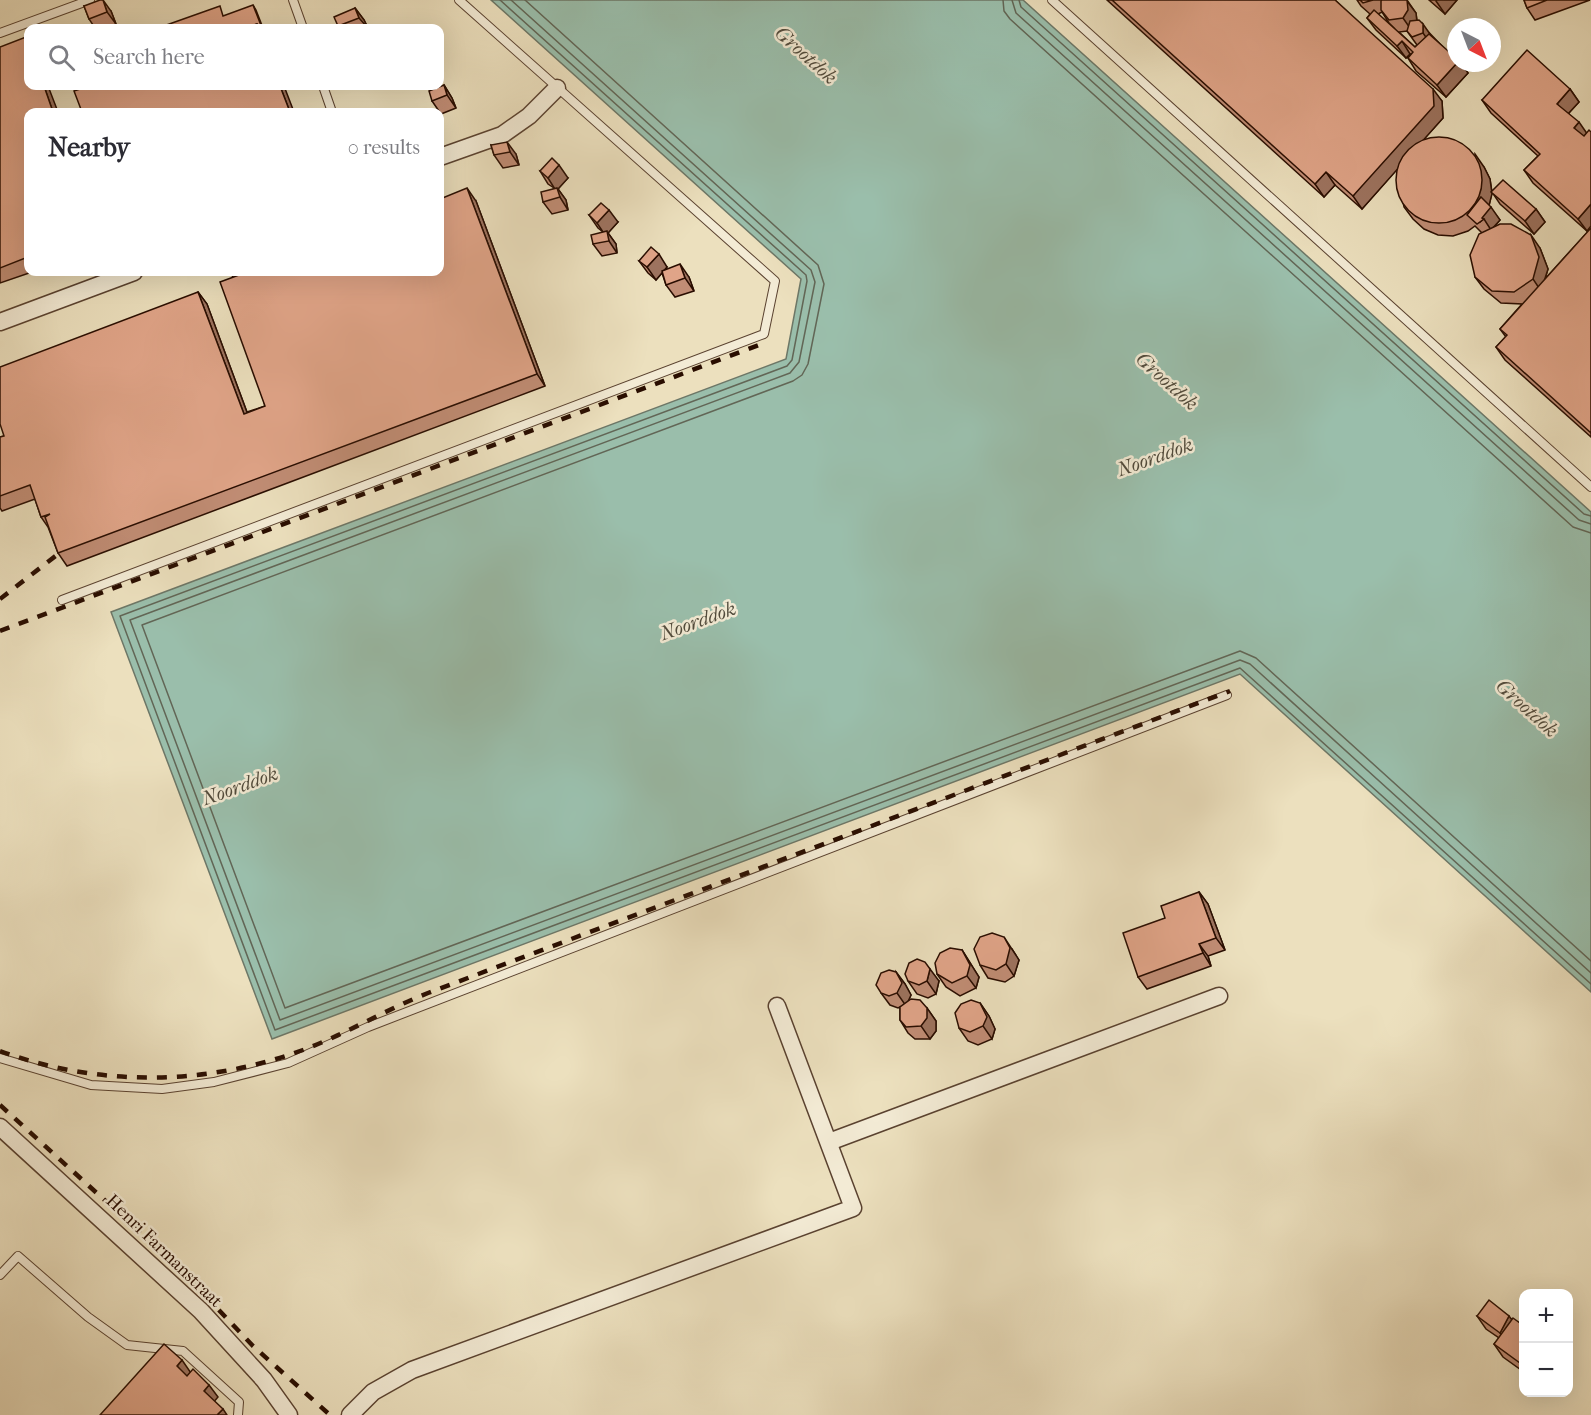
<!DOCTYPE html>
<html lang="en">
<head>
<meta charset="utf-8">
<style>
  :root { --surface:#fff; --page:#f2f2f3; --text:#2b2b33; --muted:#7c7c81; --line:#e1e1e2 }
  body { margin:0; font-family:"IM FELL French Canon",serif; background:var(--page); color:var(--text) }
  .controls { position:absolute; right:18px; bottom:18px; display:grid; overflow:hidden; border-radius:12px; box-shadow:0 6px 24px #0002 }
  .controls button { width:54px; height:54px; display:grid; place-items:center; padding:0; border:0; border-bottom:2px solid var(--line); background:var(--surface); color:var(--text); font:30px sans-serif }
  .compass { position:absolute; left:1447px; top:18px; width:54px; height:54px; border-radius:50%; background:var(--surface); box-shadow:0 6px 24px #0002; rotate:138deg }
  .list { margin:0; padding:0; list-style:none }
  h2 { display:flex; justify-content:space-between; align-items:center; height:78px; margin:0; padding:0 24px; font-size:26px }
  h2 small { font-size:20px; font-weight:400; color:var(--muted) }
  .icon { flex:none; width:33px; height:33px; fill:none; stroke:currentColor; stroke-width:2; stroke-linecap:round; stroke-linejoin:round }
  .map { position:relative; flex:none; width:1591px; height:1415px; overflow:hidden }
  .search { position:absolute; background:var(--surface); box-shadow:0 6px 24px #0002; left:24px; top:24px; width:420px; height:66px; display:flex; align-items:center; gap:15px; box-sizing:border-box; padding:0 21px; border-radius:12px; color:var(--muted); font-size:22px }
  .panel { position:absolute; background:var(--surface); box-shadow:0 6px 24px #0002; left:24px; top:108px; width:420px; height:168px; border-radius:12px }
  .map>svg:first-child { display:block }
  .water { fill:#9abeab; stroke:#6d7767; stroke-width:1.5 }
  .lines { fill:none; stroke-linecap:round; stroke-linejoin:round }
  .shore { stroke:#626656; stroke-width:1.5 }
  .lane-casing { stroke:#5a4230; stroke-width:10 }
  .street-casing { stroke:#5a4230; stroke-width:19 }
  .lane { stroke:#f3ebd5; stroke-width:8 }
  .street { stroke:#f3ebd5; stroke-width:16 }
  .rail { stroke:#290d00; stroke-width:4.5; stroke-dasharray:10 10; stroke-linecap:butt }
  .wall { fill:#c18d75; stroke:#290d00; stroke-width:1.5; fill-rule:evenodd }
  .shaded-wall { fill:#9d735f; stroke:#290d00; stroke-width:1.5 }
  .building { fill:#e0a488; stroke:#290d00; stroke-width:1.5 }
  .labels { text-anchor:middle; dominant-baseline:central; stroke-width:5; stroke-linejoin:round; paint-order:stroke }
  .street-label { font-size:18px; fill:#290d00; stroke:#f3ebd5 }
  .water-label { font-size:20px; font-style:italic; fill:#514b3c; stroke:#f3ebd5 }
</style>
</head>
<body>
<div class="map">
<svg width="1591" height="1415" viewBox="0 0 1591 1415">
  <rect width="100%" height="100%" fill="#ece0be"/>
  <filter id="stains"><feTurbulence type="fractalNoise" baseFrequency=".00333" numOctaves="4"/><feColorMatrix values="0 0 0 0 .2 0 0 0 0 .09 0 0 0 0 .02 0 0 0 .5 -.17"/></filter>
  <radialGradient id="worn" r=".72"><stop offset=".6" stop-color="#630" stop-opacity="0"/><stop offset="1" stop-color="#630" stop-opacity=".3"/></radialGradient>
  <polygon class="water" points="491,0 1023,0 1591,512 1591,992 1240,674 272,1039 111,612 786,359 801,279"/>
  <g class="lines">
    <g class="shore">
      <polyline points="500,0 806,275 807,281 792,360 787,366 120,616 275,1030 1240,668 1591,984"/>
      <polyline points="511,0 811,270 815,282 799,362 790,373 130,620 280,1020 1240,660 1250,664 1591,973"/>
      <polyline points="525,0 818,265 824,284 808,364 802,375 793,381 142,625 285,1008 1240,651 1256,658 1591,961"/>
      <polyline points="1003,0 1004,11 1010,19 1573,527 1591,533"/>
      <polyline points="1012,0 1016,13 1579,520 1591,524"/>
      <polyline points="1019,0 1021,7 1584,514 1591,516"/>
    </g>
    <defs>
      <g id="lane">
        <polyline points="293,0 303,28"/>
        <polyline points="1052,0 1591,487"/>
        <polyline points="0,33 90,0"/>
        <polyline points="323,86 332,112"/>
        <polyline points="62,600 764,334 775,281 459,0"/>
        <polyline points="0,1058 91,1085 162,1089 214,1082 288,1063 368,1027 1227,695"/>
        <polyline points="0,1275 18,1256 88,1317 127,1345 183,1351 239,1402 238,1415"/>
      </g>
      <g id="street">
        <polyline points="440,157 502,135 529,116 557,88"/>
        <polyline points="0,322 134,272"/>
        <polyline points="0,1127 201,1311 264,1380 289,1415"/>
        <polyline points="829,1142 1219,996"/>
        <polyline points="350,1415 373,1392 412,1370 853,1208 777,1006"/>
      </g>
    </defs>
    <use href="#lane" class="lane-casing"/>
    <use href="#street" class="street-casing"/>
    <use href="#lane" class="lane"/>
    <use href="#street" class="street"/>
    <g class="rail">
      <polyline points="0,599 62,551"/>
      <polyline points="0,631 764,343"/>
      <path d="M0,1051C98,1087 205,1086 303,1050C346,1034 385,1010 428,993L1230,691"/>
      <polyline points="0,1105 177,1266 253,1346 330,1415"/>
    </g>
  </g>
  <g class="wall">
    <polygon points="1107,0 1335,0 1442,101 1443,118 1424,139 1484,167 1490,179 1492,192 1536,209 1545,222 1534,234 1500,204 1492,192 1489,206 1500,220 1494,227 1540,248 1548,269 1545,279 1591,228 1591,437 1505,360 1496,347 1506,337 1500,329 1522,304 1501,303 1484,289 1475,277 1482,233 1475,226 1468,231 1453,236 1438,235 1424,229 1413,219 1404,207 1397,169 1362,209 1335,185 1324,197"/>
    <path d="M1357,0H1407L1416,13L1417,20L1468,73L1446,97L1416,71L1408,58L1411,54H1410L1406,58L1376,30L1367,18L1370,14L1361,6ZM1382,12L1389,23L1395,29L1378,14ZM1407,31L1417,45L1415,47L1399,32Z"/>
    <polygon points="1429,0 1457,0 1445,14"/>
    <polygon points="1524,0 1590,0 1535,20 1527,8"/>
    <polygon points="84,6 111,11 116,24 105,28 95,28 89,19"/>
    <polygon points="355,8 364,20 368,28 340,28 338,26"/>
    <polygon points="0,47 28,112 28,272 32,272 0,283"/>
    <polygon points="444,85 452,98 456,108 441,114 432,101"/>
    <polygon points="1570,89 1579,102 1569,113 1587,231 1533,183 1524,170 1538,156 1491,113 1482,100"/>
    <polygon points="491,145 516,154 519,165 503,168 494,155"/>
    <polygon points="540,171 568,178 558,189 566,200 568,210 552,214 543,202 554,188 548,184"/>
    <polygon points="476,201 545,386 67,566 58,553 48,527 41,517 35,499 2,511 0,508 0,437 4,436 198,292 207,304 247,412 265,406 233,277 230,272 440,272"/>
    <polygon points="589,215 618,222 608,233 616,244 617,253 602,256 593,244 603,232 598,228"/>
    <polygon points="639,261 667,267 665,270 689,277 694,291 675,297 666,285 662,273 656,280 648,273"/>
    <polygon points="1199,892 1208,904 1225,950 1208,956 1211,966 1147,989 1138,977 1165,918"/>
    <polygon points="1012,949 1019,960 1014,976 1005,982 988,978 980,965"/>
    <polygon points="962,950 979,977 976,988 960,996 946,987 937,974"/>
    <polygon points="896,972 905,984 911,995 908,1001 927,1008 936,1021 936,1031 930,1039 915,1039 908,1033 900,1020 900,1007 898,1008 890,1005 881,993"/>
    <polygon points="908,981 939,981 936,994 928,998 917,994"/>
    <polygon points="980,1003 989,1016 995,1029 992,1039 978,1045 968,1041 959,1028"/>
    <polygon points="1477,1316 1512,1319 1524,1326 1524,1372 1503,1357 1494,1344 1499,1338 1486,1329"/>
  </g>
  <g class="shaded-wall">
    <polygon points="103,0 111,11 116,24 107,12"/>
    <polygon points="1437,0 1457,0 1445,14 1436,1"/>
    <polygon points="1407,1 1416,13 1417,23 1412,31 1403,18"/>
    <polygon points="253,5 256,10 263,28 262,28"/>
    <polygon points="355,8 364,20 368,28 359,18"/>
    <polygon points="1423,24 1432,37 1432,46 1423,33"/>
    <polygon points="1402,41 1410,54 1406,58 1397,46"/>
    <polygon points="1457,63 1461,63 1468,73 1446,97 1437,85"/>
    <polygon points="444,85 452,98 456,108 447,95"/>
    <polygon points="44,86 48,86 58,112 53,112"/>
    <polygon points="280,86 284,86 294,112 290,112"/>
    <polygon points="1433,89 1442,101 1443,118 1362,209 1353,196"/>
    <polygon points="1570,89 1579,102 1566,116 1557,104"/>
    <polygon points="1579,122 1588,135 1583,140 1574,128"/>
    <polygon points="507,142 516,154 519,165 510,152"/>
    <polygon points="1475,154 1484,167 1490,179 1492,194 1488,209 1491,207 1500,220 1491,230 1484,219 1483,219 1480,222 1472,210"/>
    <polygon points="559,165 568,178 558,189 566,200 568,210 548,178"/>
    <polygon points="1326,172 1335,185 1324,197 1315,184"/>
    <polygon points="467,188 476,201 545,386 537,374"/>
    <polygon points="1591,204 1591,226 1587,231 1578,219"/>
    <polygon points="1536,209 1545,222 1534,234 1525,221"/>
    <polygon points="609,210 618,222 608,233 616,244 617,253 597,223"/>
    <polygon points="1531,235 1540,248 1548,269 1541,291 1533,279"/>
    <polygon points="659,254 667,267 656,280 647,267"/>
    <polygon points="680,264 689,277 694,291 685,278"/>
    <polygon points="198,292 207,304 252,426 244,414"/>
    <polygon points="1199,892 1208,904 1225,950 1216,938"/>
    <polygon points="1004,937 1019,960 1014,976 1006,964"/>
    <polygon points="1199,944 1208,956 1211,966 1203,953"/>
    <polygon points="962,950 979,977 976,988 967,976"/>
    <polygon points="930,969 939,981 936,994 927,981"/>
    <polygon points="896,972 905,984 911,995 906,1006 897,993"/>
    <polygon points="980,1003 989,1016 995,1029 992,1039 983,1026"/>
    <polygon points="927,1008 936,1021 936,1031 930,1039 921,1026"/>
    <polygon points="1509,1316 1518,1328 1508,1345 1500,1333"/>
    <polygon points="1524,1358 1524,1369 1520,1363"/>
    <polygon points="182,1360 191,1373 185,1378 177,1366"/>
    <polygon points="209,1385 218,1397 212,1404 204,1391"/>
    <polygon points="223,1409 227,1415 217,1415"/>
  </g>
  <g class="building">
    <polygon points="100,0 103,0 107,12 89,19 84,6"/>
    <polygon points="1112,0 1335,0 1433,89 1434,106 1353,196 1326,172 1315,184"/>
    <polygon points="1360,0 1373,0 1363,3"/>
    <polygon points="1382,0 1407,0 1408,10 1403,18 1389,20 1381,10 1381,1"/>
    <polygon points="1524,0 1547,0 1527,8"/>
    <polygon points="253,5 262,28 260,28 257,24 245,28 158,28 220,6 223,16"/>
    <polygon points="355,8 359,18 338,26 334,17"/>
    <polygon points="1374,10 1415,47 1429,34 1456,58 1456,63 1457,63 1437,85 1408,58 1413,52 1402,41 1397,46 1367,18"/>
    <polygon points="1419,20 1423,24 1423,33 1412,37 1407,31 1410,21"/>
    <polygon points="257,24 259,28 245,28"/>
    <polygon points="26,37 28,44 28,86 44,86 53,112 28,112 28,257 0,268 0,47"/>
    <polygon points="1527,50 1570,89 1557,104 1579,122 1574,128 1584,136 1589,130 1591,132 1591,204 1578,219 1524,170 1540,154 1482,100"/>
    <polygon points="444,85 447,95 432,101 429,91"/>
    <polygon points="74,86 89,86 76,90"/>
    <polygon points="89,86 280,86 290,112 82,112 74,91"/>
    <circle cx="1439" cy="180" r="43"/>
    <polygon points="507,142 510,152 494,155 491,145"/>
    <polygon points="552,158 559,165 548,178 540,171"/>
    <polygon points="1503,180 1536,209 1525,221 1491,192"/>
    <polygon points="467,188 537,374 58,553 45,517 50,514 41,517 30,485 0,496 0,437 4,436 0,424 0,367 198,292 244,414 265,406 220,282 247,272 440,272 440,199"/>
    <polygon points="557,188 560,197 543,202 541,192"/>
    <polygon points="1481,197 1491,207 1482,218 1484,219 1477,224 1467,215"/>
    <polygon points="601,203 609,210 597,223 589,215"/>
    <polygon points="1500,224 1511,224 1531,235 1539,257 1533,279 1514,292 1492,291 1475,277 1470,255 1479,234"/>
    <polygon points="1591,228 1591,433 1496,347 1507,335 1500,329"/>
    <polygon points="607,231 609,241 593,244 591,235"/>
    <polygon points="651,247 659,254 647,267 639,261"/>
    <polygon points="680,264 685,278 666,285 662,271"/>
    <polygon points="1199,892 1216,938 1199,944 1203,953 1138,977 1123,933 1165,918 1161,906"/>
    <polygon points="992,933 1004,937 1010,948 1006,964 996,970 980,965 974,949 980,937"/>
    <polygon points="950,948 962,950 970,965 967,976 952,983 937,974 935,963 940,953"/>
    <polygon points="917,959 925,962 930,969 927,981 919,985 908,981 905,974 909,963"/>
    <polygon points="889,970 896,972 902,983 897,993 889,996 881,993 876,985 881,973"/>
    <polygon points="911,999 920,1000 927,1008 927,1018 921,1026 906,1027 900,1020 900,1007"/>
    <polygon points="971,1000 980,1003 987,1017 983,1026 970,1032 959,1028 955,1013 961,1004"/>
    <polygon points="1489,1300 1509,1316 1500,1333 1477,1316"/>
    <polygon points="1513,1318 1524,1326 1524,1358 1520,1363 1494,1344"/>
    <polygon points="164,1344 182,1360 177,1366 187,1376 193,1369 209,1385 204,1391 223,1409 217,1415 100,1415"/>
  </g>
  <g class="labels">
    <g class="street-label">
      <text transform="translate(164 1251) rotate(44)">Henri Farmanstraat</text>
    </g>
    <g class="water-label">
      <text transform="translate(806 55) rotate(42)">Grootdok</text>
      <text transform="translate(1167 381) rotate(42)">Grootdok</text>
      <text transform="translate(1155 457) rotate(-20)">Noorddok</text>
      <text transform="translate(698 621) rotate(-20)">Noorddok</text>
      <text transform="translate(1527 708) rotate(42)">Grootdok</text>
      <text transform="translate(240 786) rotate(-20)">Noorddok</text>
    </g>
  </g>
  <rect width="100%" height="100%" filter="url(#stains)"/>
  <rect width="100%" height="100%" fill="url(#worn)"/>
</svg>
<div class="controls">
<button>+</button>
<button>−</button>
</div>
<svg class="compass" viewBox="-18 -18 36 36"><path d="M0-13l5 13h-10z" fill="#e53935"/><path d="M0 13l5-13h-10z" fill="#7c7c81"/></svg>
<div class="search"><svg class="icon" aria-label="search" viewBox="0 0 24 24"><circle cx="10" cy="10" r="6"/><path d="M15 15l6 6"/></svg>Search here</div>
<section class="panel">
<h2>Nearby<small>0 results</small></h2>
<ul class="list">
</ul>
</section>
</div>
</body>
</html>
